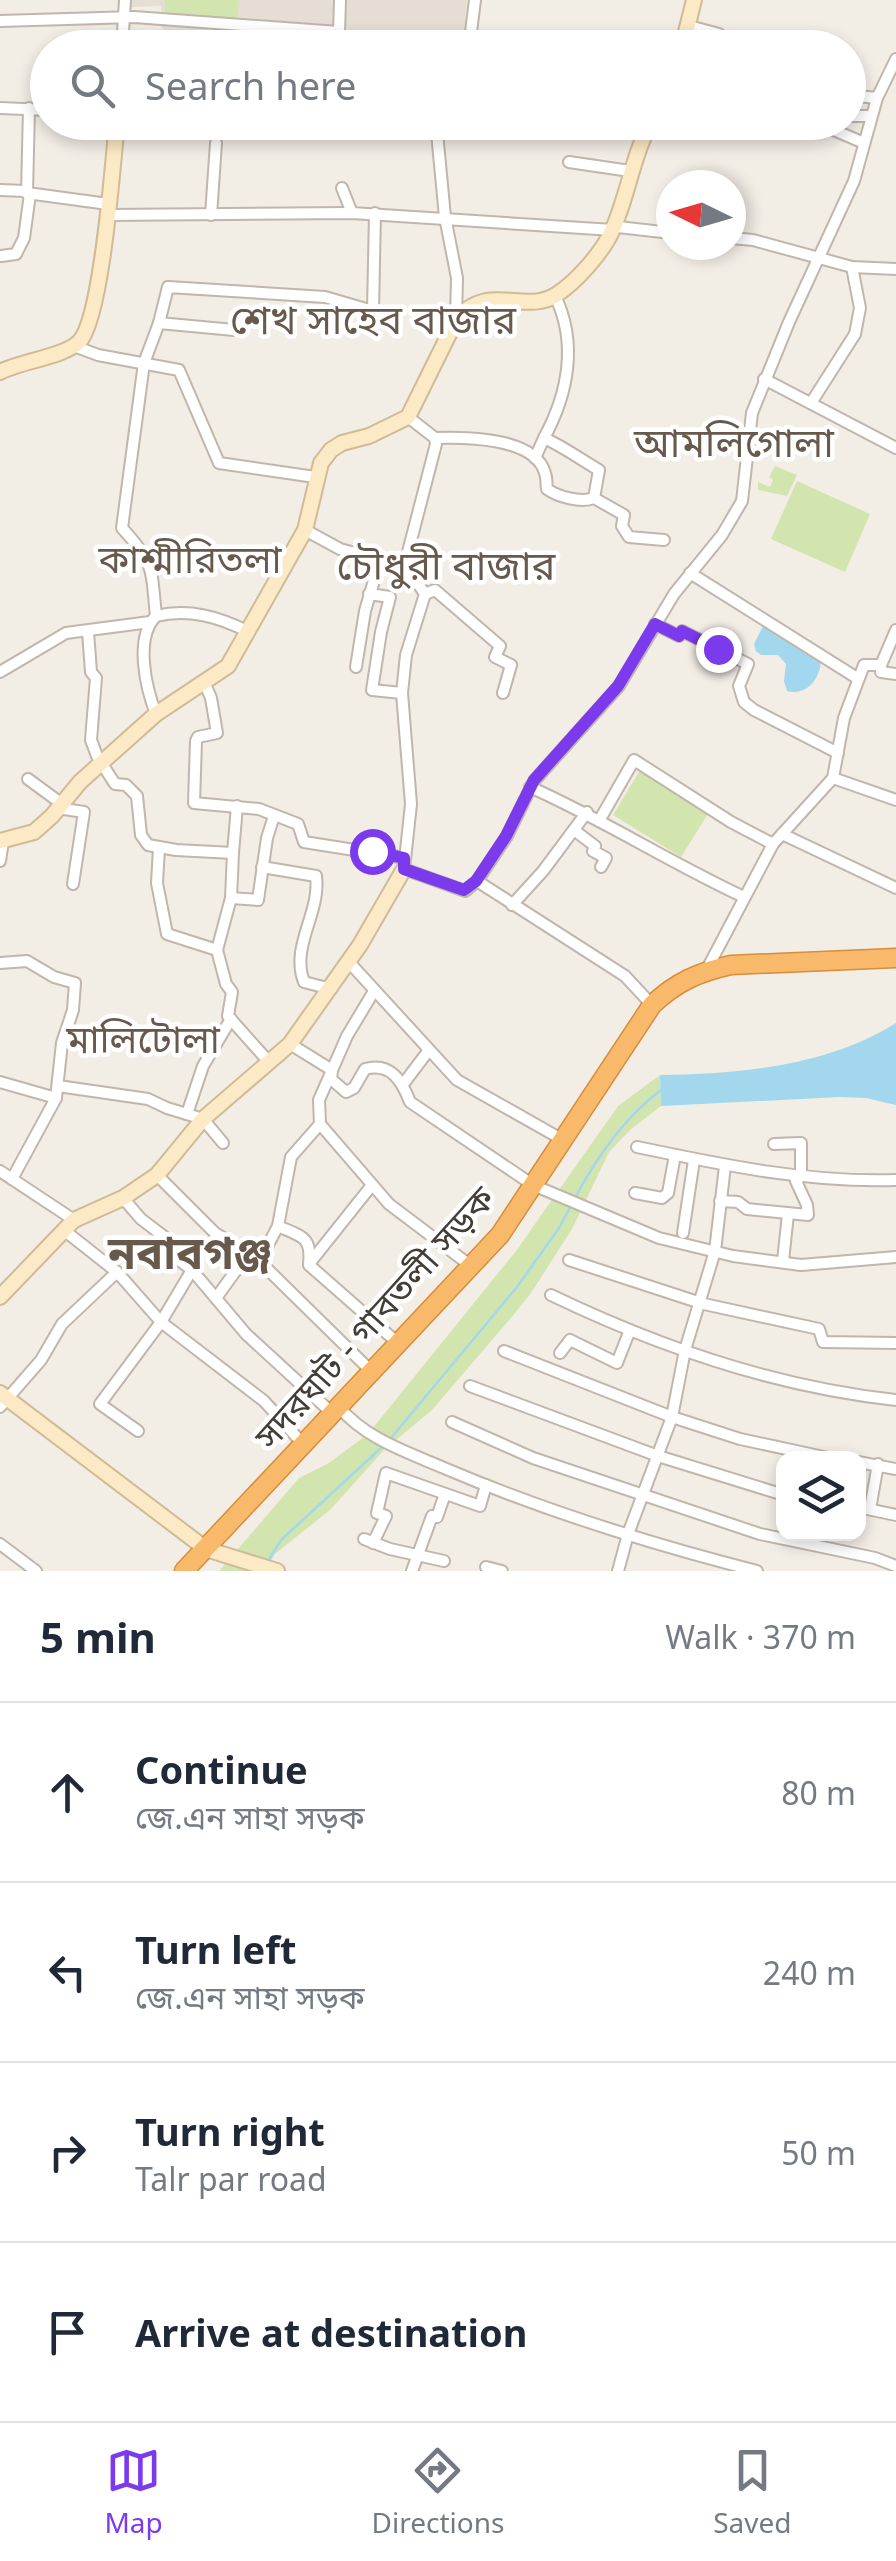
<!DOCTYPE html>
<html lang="en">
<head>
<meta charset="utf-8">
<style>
  :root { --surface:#fff; --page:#f6f6f7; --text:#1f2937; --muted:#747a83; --line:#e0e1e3; --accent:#7c3aed }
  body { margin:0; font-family:"Noto Sans","Noto Sans Bengali",sans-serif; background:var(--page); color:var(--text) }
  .controls { position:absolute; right:30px; bottom:30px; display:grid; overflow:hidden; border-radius:20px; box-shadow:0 5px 15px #0003 }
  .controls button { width:90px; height:90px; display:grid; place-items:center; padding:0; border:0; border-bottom:2px solid var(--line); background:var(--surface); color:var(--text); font:50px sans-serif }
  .compass { position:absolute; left:656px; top:170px; width:90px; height:90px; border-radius:50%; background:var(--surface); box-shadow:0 5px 15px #0003; rotate:275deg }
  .stop { position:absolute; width:30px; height:30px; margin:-22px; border:8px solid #7c3aed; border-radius:50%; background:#fff }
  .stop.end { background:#7c3aed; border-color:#fff; box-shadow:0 2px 10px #0008 }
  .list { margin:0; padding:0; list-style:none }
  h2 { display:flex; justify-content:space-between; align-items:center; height:130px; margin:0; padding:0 40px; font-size:42px }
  h2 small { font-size:32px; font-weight:400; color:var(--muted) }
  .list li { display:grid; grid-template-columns:65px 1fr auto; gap:30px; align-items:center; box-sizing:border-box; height:180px; padding:0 40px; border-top:2px solid var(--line) }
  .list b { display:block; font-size:38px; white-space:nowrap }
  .list p { margin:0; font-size:32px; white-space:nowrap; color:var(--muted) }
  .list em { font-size:32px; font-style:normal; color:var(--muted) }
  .icon { flex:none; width:55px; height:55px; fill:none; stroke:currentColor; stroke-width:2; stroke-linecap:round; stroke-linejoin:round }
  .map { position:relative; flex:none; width:896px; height:1571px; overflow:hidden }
  .search { position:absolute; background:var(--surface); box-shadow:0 5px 15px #0003; left:30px; right:30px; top:30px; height:110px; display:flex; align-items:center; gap:25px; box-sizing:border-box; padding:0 35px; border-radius:55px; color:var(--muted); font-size:38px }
  .sheet { height:850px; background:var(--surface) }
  nav { display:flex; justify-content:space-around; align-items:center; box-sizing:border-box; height:140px; border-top:2px solid var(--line); background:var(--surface); font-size:28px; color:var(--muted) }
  nav a { display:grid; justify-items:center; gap:5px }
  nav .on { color:var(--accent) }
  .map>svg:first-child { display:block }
  .residential { fill:#e6ded4 }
  .green { fill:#d2e5af }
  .water { fill:#a3d7ed }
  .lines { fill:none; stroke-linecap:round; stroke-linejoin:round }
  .stream { stroke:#a3d7ed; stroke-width:2.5 }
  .street-casing { stroke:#c0b6ab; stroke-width:14 }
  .secondary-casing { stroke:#d0bb97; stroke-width:18 }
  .highway-casing { stroke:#d78d3b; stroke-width:21 }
  .street { stroke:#fff; stroke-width:10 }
  .secondary { stroke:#fce9c5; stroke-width:14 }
  .highway { stroke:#f8ba6a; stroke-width:18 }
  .route { stroke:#7c3aed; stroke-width:12 }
  .labels { text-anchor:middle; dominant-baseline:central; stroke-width:9; stroke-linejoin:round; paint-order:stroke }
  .street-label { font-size:35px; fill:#443d35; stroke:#fff }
  .neighbourhood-label { font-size:38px; fill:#675a4d; stroke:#fff }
  .quarter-label { font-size:40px; fill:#675a4d; stroke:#fff }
  .district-label { font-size:45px; font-weight:bold; fill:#675a4d; stroke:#fff }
</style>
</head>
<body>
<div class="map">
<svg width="896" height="1571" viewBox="0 0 896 1571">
  <rect width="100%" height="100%" fill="#f2ede5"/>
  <polygon class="residential" points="130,0 467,0 464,32 445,48 353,41 272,28 235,40 173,37 162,28 161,6 130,7"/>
  <g class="green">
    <polygon points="165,0 239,0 237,24 164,18"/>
    <polygon points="775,466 797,475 787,496 758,490 758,482 770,487 773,480 769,477"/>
    <polygon points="797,481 870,514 845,572 771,539"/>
    <polygon points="642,767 711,809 681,857 613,815"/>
    <polygon points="660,1075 661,1106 630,1130 609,1152 572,1229 531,1293 510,1319 432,1410 384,1450 331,1509 275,1554 265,1571 219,1571 299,1478 329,1463 368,1434 516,1251 618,1106"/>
  </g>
  <g class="water">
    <path d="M763,626L821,658C821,679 807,696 787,691L784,681L786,664L778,655H761L756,651L754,644Z"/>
    <path d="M896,1023V1105L866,1098L839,1097L661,1106L660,1075C739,1074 828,1066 896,1023Z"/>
  </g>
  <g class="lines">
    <g class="stream">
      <path d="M576,1196C598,1155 624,1118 661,1090"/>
      <polyline points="391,1438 517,1287 559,1228 572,1204"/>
      <polyline points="268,1561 281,1540 382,1447"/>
    </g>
    <defs>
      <g id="street">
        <polyline points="0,21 134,17 339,32 340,0"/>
        <polyline points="689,26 719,34 725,42 724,48"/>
        <polyline points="122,48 125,0"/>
        <polyline points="469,48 475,0"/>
        <polyline points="848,95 877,98"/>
        <polyline points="0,108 48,110"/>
        <polyline points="29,108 27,193 108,204"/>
        <polyline points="848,116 871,116"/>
        <polyline points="436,122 445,217 457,278 456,319"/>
        <polyline points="815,122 864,143"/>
        <polyline points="569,162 630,171"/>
        <polyline points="342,188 352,213"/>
        <polyline points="0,190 26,191"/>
        <polyline points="107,215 352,213 613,230 618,227 671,233"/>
        <polyline points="211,215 216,143"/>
        <polyline points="731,238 753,240 852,267 896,269"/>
        <polyline points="1,256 16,254 24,238 30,194"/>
        <polyline points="159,323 168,287 325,297 373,311 375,213"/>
        <polyline points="74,346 98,355 179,370 219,463 315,477"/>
        <polyline points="764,379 896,448"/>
        <polyline points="811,403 855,334 860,308 852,267"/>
        <polyline points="408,417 435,438 436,444 408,552 407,567 425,594"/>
        <path d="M435,438C464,437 535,437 545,473C547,478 546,484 547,489C558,497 581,503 594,498L624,515L622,526L629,537L664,540"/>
        <path d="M544,438C568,394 578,343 555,296"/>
        <path d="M535,458L544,438C564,447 580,459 599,470L594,498"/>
        <polyline points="305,530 340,549 407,567"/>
        <polyline points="690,573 857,678"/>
        <polyline points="369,594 390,597 381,632 372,690 402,693"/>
        <polyline points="425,594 406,655 402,693 411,804 404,869 465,891 477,881 507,836 534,781 619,686 674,594 722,535 742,501 752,413 789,322 854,181 877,98 896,59"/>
        <polyline points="425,594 435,590 500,646 495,657 511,665 503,693"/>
        <path d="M156,616C189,608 219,617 249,632"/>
        <polyline points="655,624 679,636 682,631 748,664 739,686 744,702 754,710 838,753"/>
        <polyline points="88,632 91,672 96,678 91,740 97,756 115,784 126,785 137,796 141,835 148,845 176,850 233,853 237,806"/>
        <polyline points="881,665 881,672 896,674"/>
        <polyline points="356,667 365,611 380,560"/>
        <polyline points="0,672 66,633 150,622"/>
        <polyline points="204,682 211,698 217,733 198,737 196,741 194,803 259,809 298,824 304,842 405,858"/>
        <path d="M156,714C146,688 134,638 156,616C151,568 155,564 122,528L144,363L159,323L234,330"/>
        <polyline points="833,778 896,800"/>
        <polyline points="28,779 62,804 64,809 84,812 73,884"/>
        <path d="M530,787C604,820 671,863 744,897"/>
        <polyline points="599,821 634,760 731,822 773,844"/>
        <polyline points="574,830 595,846 593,851 606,858 601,867"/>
        <polyline points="782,834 896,888"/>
        <polyline points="159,848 157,883 167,934 217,950"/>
        <polyline points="0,861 3,841"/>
        <path d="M262,867L316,876C321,913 290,946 304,982L331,989"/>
        <polyline points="477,881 625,976 652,1005"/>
        <polyline points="231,898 258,900 267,838 274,816"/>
        <polyline points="512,905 543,871 587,812"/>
        <polyline points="217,950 226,984 232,992 228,1016 269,1062"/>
        <polyline points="217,950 231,898 233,853"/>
        <polyline points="348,961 457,1080 563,1140"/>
        <polyline points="0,963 27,961 54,977 75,983 73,1010 62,1043 56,1098 12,1179"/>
        <polyline points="707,969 773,844 833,778 844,718 864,665 881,665 896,630"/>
        <polyline points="374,991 347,1036 319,1100 320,1124 389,1204 471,1266"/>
        <path d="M290,1044L332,1070L331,1079L346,1092L354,1088L365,1069C391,1062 402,1081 410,1102L533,1185L659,1238L733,1256L801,1265L896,1257"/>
        <polyline points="0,1082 56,1098"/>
        <polyline points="404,1083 429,1050"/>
        <polyline points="58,1086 148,1099 167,1108 203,1119 223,1143"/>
        <polyline points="187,1114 203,1066 231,1019"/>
        <path d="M637,1147C723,1165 808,1183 896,1180"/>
        <polyline points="0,1171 74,1220"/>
        <polyline points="157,1175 215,1233 253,1255 371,1371"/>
        <polyline points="635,1193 662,1198 668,1193 675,1155"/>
        <polyline points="123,1198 141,1219 166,1238 161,1246 192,1270 246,1334 332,1413"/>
        <polyline points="720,1201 738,1202 747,1209 808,1215 807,1205 796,1181 801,1176 801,1143 774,1144"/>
        <path d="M278,1226C302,1237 312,1236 309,1265L399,1344"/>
        <polyline points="65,1231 117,1272 161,1322 264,1401 303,1444"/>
        <polyline points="683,1233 694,1160"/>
        <polyline points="569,1260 704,1304 819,1329 823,1342 896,1343"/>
        <polyline points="783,1261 788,1214"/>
        <polyline points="309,1264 372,1185"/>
        <path d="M551,1295C659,1347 776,1387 896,1400"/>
        <polyline points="216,1298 237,1269 268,1245 278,1226 291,1157 320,1124"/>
        <polyline points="504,1351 672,1417 740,1439 833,1459"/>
        <polyline points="560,1353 570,1340 617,1363 630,1330"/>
        <polyline points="470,1386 658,1456 784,1495"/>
        <polyline points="0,1407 41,1360 62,1324 117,1272"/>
        <path d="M339,1407C366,1439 407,1452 444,1468C545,1511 651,1544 757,1571"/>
        <polyline points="452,1422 533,1458 760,1534 875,1558 896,1566"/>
        <polyline points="138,1431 100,1404 161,1322 192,1270"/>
        <polyline points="858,1462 896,1469"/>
        <polyline points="858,1507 896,1515"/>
        <polyline points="870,1509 878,1464"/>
        <polyline points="364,1539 390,1549 444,1561"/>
        <polyline points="373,1543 386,1516 377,1513 386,1473 480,1506 486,1485"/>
        <polyline points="0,1544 36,1571"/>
        <polyline points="486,1567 502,1571"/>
        <polyline points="412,1571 432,1516 437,1517 445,1494"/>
        <polyline points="618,1571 628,1534 672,1417 685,1350 715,1251 725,1166"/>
      </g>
      <g id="secondary">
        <polyline points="682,48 694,0"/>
        <path d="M0,372C21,361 63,357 79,342C102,319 113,161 117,122"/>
        <path d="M0,841L34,832L52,816L80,782L156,714L228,666L305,530L321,463L331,450L342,443L369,436L408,417L456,320C488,281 524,315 556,295C576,282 602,253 612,231C628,196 632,157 651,122"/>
        <polyline points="0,1297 74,1220 123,1198 157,1175 203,1119 290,1044 360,945 404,869"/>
        <polyline points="0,1393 206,1549 277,1571"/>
      </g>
      <path id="highway" d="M184,1571L500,1235L652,1005C676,982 699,972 731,965L896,958"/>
    </defs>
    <use href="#street" class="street-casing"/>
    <use href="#secondary" class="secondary-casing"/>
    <use href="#highway" class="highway-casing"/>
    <use href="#street" class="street"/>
    <use href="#secondary" class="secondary"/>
    <use href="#highway" class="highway"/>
  </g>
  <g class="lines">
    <polyline class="route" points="372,851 404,858 404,869 464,890 476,881 506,836 534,780 618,686 655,624 679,636 682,631 718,649"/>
  </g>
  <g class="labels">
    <g class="street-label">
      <text transform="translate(374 1317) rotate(-48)">সদরঘাট - গাবতলী সড়ক</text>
    </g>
    <g class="neighbourhood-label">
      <text x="190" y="558">কাশ্মীরিতলা</text>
      <text x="143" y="1038">মালিটোলা</text>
    </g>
    <g class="quarter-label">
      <text x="373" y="318">শেখ সাহেব বাজার</text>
      <text x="734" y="441">আমলিগোলা</text>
      <text x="446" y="564">চৌধুরী বাজার</text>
    </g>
    <g class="district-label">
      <text x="190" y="1251">নবাবগঞ্জ</text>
    </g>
  </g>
</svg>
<div class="controls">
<button><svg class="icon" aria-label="layers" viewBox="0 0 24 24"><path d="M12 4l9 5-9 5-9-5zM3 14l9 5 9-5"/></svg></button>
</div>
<svg class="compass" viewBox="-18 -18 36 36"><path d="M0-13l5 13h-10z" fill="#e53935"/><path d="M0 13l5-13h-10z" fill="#747a83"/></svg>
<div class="stop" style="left:372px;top:851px"></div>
<div class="stop end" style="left:718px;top:649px"></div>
<div class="search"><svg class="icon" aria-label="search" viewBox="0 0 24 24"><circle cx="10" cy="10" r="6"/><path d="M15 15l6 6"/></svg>Search here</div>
</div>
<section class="sheet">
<h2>5 min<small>Walk · 370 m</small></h2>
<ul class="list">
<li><svg class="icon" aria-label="ahead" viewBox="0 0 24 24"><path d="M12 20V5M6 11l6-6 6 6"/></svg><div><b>Continue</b><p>জে.এন সাহা সড়ক</p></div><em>80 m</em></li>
<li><svg class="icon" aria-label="left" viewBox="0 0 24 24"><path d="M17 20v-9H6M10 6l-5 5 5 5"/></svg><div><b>Turn left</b><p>জে.এন সাহা সড়ক</p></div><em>240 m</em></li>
<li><svg class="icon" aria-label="right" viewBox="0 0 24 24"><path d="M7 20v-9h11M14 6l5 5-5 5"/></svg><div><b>Turn right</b><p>Talr par road</p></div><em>50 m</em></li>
<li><svg class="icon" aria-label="arrive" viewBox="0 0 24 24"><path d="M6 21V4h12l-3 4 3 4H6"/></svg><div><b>Arrive at destination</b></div></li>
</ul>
</section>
<nav>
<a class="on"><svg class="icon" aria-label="map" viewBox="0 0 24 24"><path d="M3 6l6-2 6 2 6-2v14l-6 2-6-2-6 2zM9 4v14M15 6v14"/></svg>Map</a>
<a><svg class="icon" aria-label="directions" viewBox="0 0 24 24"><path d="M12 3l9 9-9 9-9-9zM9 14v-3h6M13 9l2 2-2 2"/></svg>Directions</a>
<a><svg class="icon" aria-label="saved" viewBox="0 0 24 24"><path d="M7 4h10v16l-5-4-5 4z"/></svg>Saved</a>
</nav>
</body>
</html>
